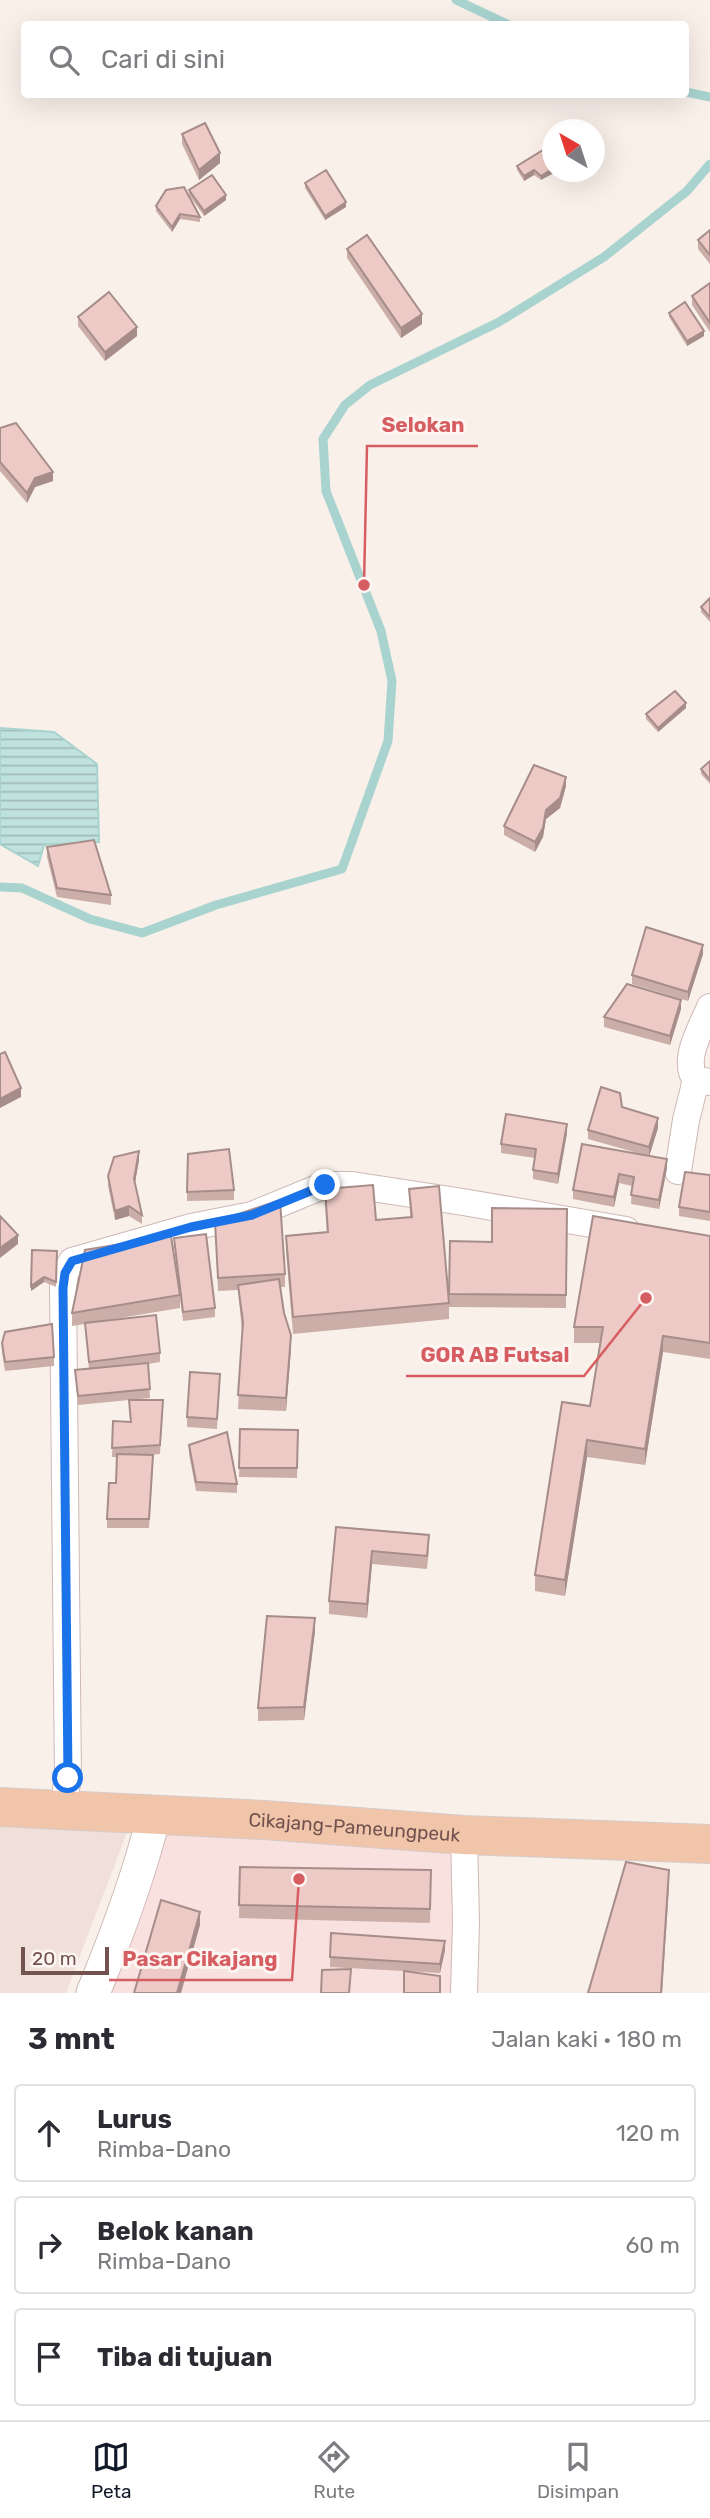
<!DOCTYPE html>
<html lang="id">
<head>
<meta charset="utf-8">
<style>
  :root { --surface:#fff; --page:#f2f2f3; --text:#2b2b33; --muted:#7c7c81; --line:#e1e1e2; --accent:#111827 }
  body { margin:0; font-family:Rubik,sans-serif; background:var(--page); color:var(--text) }
  .compass { position:absolute; left:542px; top:119px; width:63px; height:63px; border-radius:50%; background:var(--surface); box-shadow:0 7px 28px #0002; rotate:321deg }
  .scale { position:absolute; left:21px; bottom:18px; width:88px; box-sizing:border-box; padding-left:7px; border:4px solid #735350; border-top:0; font-size:19px; line-height:24px; white-space:nowrap; color:#735350; -webkit-text-stroke:5px #fdf5f1; paint-order:stroke }
  .stop { position:absolute; width:21px; height:21px; margin:-16px; border:5px solid #1a73e8; border-radius:50%; background:#fff }
  .stop.end { background:#1a73e8; border-color:#fff; box-shadow:0 2px 7px #0008 }
  .list { margin:0; padding:0; list-style:none }
  h2 { display:flex; justify-content:space-between; align-items:center; height:91px; margin:0; padding:0 28px; font-size:30px }
  h2 small { font-size:23px; font-weight:400; color:var(--muted) }
  .list li { display:grid; grid-template-columns:46px 1fr auto; gap:21px; align-items:center; box-sizing:border-box; height:98px; margin:0 14px 14px; padding:0 14px; border:2px solid var(--line); border-radius:7px }
  .list b { display:block; font-size:26px; white-space:nowrap }
  .list p { margin:0; font-size:23px; white-space:nowrap; color:var(--muted) }
  .list em { font-size:23px; font-style:normal; color:var(--muted) }
  .icon { flex:none; width:38px; height:38px; fill:none; stroke:currentColor; stroke-width:2; stroke-linecap:round; stroke-linejoin:round }
  .map { position:relative; flex:none; width:710px; height:1993px; overflow:hidden }
  .search { position:absolute; background:var(--surface); box-shadow:0 7px 28px #0002; left:21px; right:21px; top:21px; height:77px; display:flex; align-items:center; gap:18px; box-sizing:border-box; padding:0 24px; border-radius:7px; color:var(--muted); font-size:26px }
  .sheet { height:427px; background:var(--surface) }
  nav { display:flex; justify-content:space-around; align-items:center; box-sizing:border-box; height:98px; border-top:2px solid var(--line); background:var(--surface); font-size:19px; color:var(--muted) }
  nav a { display:grid; justify-items:center; gap:4px }
  nav .on { color:var(--accent) }
  .map>svg:first-child { display:block }
  .residential { fill:#f1e0d9 }
  .commercial { fill:#f9e1df }
  .water { fill:url(#water-rules); stroke:#a8d3cf; stroke-width:2 }
  .lines { fill:none; stroke-linecap:round; stroke-linejoin:round }
  .stream { stroke:#a8d3cf; stroke-width:9 }
  .minor-casing { stroke:#ceb8b4; stroke-width:28 }
  .tertiary-casing { stroke:#ceb8b4; stroke-width:35 }
  .primary-casing { stroke:#d5cbca; stroke-width:40 }
  .minor { stroke:#fff; stroke-width:26 }
  .tertiary { stroke:#fff; stroke-width:33 }
  .primary { stroke:#f1c5aa; stroke-width:38 }
  .wall { fill:#ccaea9 }
  .shaded-wall { fill:#a68d8a }
  .building { fill:#edcac5; stroke:#a68d8a; stroke-width:2 }
  .route { stroke:#1a73e8; stroke-width:9 }
  .labels { text-anchor:middle; dominant-baseline:central; stroke-width:6; stroke-linejoin:round; paint-order:stroke }
  .street-label { font-size:19px; fill:#735350; stroke:#fdf5f1 }
  .leader { fill:none; stroke:#d65d62; stroke-width:2.5 }
  .callout-dot { fill:#d65d62; stroke:#fdf5f1; stroke-width:2.5 }
  .callout-label { font-size:21px; text-anchor:middle; font-weight:bold; fill:#d65d62; stroke:#fdf5f1; stroke-width:6; stroke-linejoin:round; paint-order:stroke }
</style>
</head>
<body>
<div class="map">
<svg width="710" height="1993" viewBox="0 0 710 1993">
  <defs>
    <pattern id="water-rules" width="6" height="5" patternUnits="userSpaceOnUse" patternTransform="scale(1.75)"><rect width="6" height="5" fill="#c0e2df"/><path d="M0 2.5h6" fill="none" stroke="#a0bab7"/></pattern>
  </defs>
  <rect width="100%" height="100%" fill="#faf0ea"/>
  <polygon class="residential" points="0,1804 134,1814 66,1993 0,1993"/>
  <polygon class="commercial" points="154,1815 464,1835 464,1993 93,1993"/>
  <polygon class="water" points="0,728 54,732 97,764 99,842 44,845 38,866 0,844"/>
  <g class="lines">
    <g class="stream">
      <polyline points="456,0 507,24"/>
      <polyline points="686,92 710,97"/>
      <polyline points="0,887 22,888 90,919 142,933 216,905 342,869 388,741 392,681 381,631 326,491 323,439 345,405 370,385 499,322 604,257 687,191 710,164"/>
    </g>
    <defs>
      <g id="minor">
        <path d="M710,1007C702,1027 681,1060 696,1080L710,1082"/>
        <polyline points="678,1171 686,1120 696,1080"/>
        <polyline points="62,1811 68,1778 63,1288 65,1273 72,1261 191,1227 252,1215 325,1185 352,1185 463,1202 626,1230"/>
        <polyline points="464,1835 466,1922 464,1993"/>
      </g>
      <path id="tertiary" d="M93,1993C117,1935 139,1877 154,1815"/>
      <g id="primary">
        <path id="s1" d="M0,1807L264,1820L464,1835L710,1844"/>
      </g>
    </defs>
    <use href="#minor" class="minor-casing"/>
    <use href="#tertiary" class="tertiary-casing"/>
    <use href="#primary" class="primary-casing"/>
    <use href="#minor" class="minor"/>
    <use href="#tertiary" class="tertiary"/>
    <use href="#primary" class="primary"/>
  </g>
  <g class="wall">
    <polygon points="182,134 220,163 199,180 182,144"/>
    <polygon points="552,155 541,180 534,175 524,181 517,170 517,166"/>
    <polygon points="305,183 346,207 325,220 305,188"/>
    <polygon points="189,190 226,200 204,216 189,195"/>
    <polygon points="156,206 200,217 200,222 180,219 172,232 156,211"/>
    <polygon points="710,230 710,264 698,249 698,240"/>
    <polygon points="347,249 422,324 401,338 347,258"/>
    <polygon points="710,283 710,332 692,305 692,296"/>
    <polygon points="669,313 704,336 687,346 669,317"/>
    <polygon points="78,317 137,336 105,361 78,326"/>
    <polygon points="0,428 53,481 35,487 27,503 0,471"/>
    <polygon points="710,598 710,622 701,612 701,607"/>
    <polygon points="686,708 658,732 646,719 646,714"/>
    <polygon points="710,761 710,784 701,774 701,769"/>
    <polygon points="566,786 560,808 546,819 543,837 535,852 504,835 504,826"/>
    <polygon points="47,847 111,895 111,905 57,897 47,857"/>
    <polygon points="703,954 688,1001 632,984 632,975"/>
    <polygon points="681,1009 670,1045 604,1027 604,1017"/>
    <polygon points="622,1107 658,1128 649,1156 667,1168 659,1209 631,1204 632,1186 619,1183 614,1207 573,1199 573,1190 641,1154 588,1139 588,1130"/>
    <polygon points="567,1133 558,1184 533,1179 533,1170 535,1158 501,1153 501,1144"/>
    <polygon points="139,1160 135,1183 142,1215 142,1224 129,1216 115,1220 108,1186 108,1176"/>
    <polygon points="710,1175 710,1221 679,1216 679,1207"/>
    <polygon points="325,1189 376,1220 410,1217 409,1189 449,1301 450,1241 492,1242 567,1209 566,1308 449,1307 449,1319 293,1334 286,1252 286,1236 327,1232 325,1205"/>
    <polygon points="234,1190 234,1200 187,1201 187,1192"/>
    <polygon points="215,1222 285,1274 285,1287 280,1287 284,1313 291,1348 286,1411 238,1409 242,1331 238,1290 218,1291"/>
    <polygon points="710,1236 710,1359 663,1352 645,1465 587,1457 565,1596 535,1591 535,1575 590,1406 600,1343 574,1343 574,1327"/>
    <polygon points="174,1238 215,1308 215,1317 183,1321 180,1298 180,1308 90,1323 160,1353 160,1362 148,1364 150,1398 78,1405 75,1370 89,1369 85,1324 72,1326 72,1313 178,1283"/>
    <polygon points="57,1251 56,1287 44,1282 31,1291"/>
    <polygon points="2,1343 54,1357 54,1366 5,1371 2,1352"/>
    <polygon points="220,1384 217,1429 187,1427 187,1417"/>
    <polygon points="129,1400 163,1409 160,1454 147,1455 153,1465 149,1528 107,1528 107,1519 116,1483 117,1457 112,1457 113,1421 130,1422"/>
    <polygon points="240,1429 298,1430 297,1478 239,1477"/>
    <polygon points="189,1445 237,1484 237,1493 196,1491 189,1454"/>
    <polygon points="336,1527 429,1549 427,1569 372,1564 367,1618 329,1614 329,1601"/>
    <polygon points="315,1631 304,1720 258,1721 258,1708"/>
    <polygon points="240,1867 431,1870 430,1923 239,1918"/>
    <polygon points="331,1933 445,1950 440,1973 330,1967"/>
  </g>
  <g class="shaded-wall">
    <polygon points="220,153 220,163 199,180 199,170"/>
    <polygon points="552,169 552,172 556,172 541,180 541,176"/>
    <polygon points="534,170 534,175 524,181 524,176"/>
    <polygon points="226,195 226,200 204,216 204,211"/>
    <polygon points="346,202 346,207 325,220 325,216"/>
    <polygon points="180,214 180,219 172,232 172,227"/>
    <polygon points="422,314 422,324 401,338 401,328"/>
    <polygon points="137,327 137,336 105,361 105,352"/>
    <polygon points="704,331 704,336 687,346 687,341"/>
    <polygon points="53,472 53,481 35,487 27,503 27,493 35,478"/>
    <polygon points="686,703 686,708 658,732 658,728"/>
    <polygon points="566,777 566,786 560,808 546,819 543,837 535,852 535,842 546,810"/>
    <polygon points="703,945 703,954 688,1001 688,992"/>
    <polygon points="681,1000 681,1009 670,1045 670,1036"/>
    <polygon points="21,1088 21,1097 0,1108 0,1099"/>
    <polygon points="658,1118 658,1128 649,1157 649,1147"/>
    <polygon points="567,1124 567,1133 558,1184 558,1174"/>
    <polygon points="139,1151 139,1160 134,1188 134,1179"/>
    <polygon points="667,1159 667,1168 659,1209 659,1200"/>
    <polygon points="619,1174 619,1183 614,1207 614,1197"/>
    <polygon points="129,1206 129,1216 115,1220 115,1211"/>
    <polygon points="18,1235 18,1244 0,1258 0,1248"/>
    <polygon points="44,1277 44,1282 31,1291 31,1286"/>
    <polygon points="291,1335 291,1348 286,1411 286,1398"/>
    <polygon points="663,1336 663,1352 645,1465 645,1449"/>
    <polygon points="587,1440 587,1457 565,1596 565,1580"/>
    <polygon points="372,1551 372,1564 367,1618 367,1604"/>
    <polygon points="315,1618 315,1631 304,1720 304,1707"/>
    <polygon points="669,1870 669,1886 662,1993 661,1993"/>
    <polygon points="200,1912 200,1925 181,1993 177,1993"/>
    <polygon points="445,1941 445,1950 440,1973 440,1964"/>
  </g>
  <g class="building">
    <polygon points="205,123 220,153 199,170 182,134"/>
    <polygon points="548,147 552,155 552,169 541,176 534,170 524,176 517,166"/>
    <polygon points="326,170 346,202 325,216 305,183"/>
    <polygon points="212,175 226,195 204,211 189,190"/>
    <polygon points="184,187 200,217 180,214 172,227 156,206 166,190"/>
    <polygon points="710,230 710,255 698,240"/>
    <polygon points="367,235 422,314 401,328 347,249"/>
    <polygon points="710,283 710,323 692,296"/>
    <polygon points="109,292 137,327 105,352 78,317"/>
    <polygon points="685,302 704,331 687,341 669,313"/>
    <polygon points="16,423 53,472 35,478 27,493 0,462 0,428"/>
    <polygon points="710,598 710,617 701,607"/>
    <polygon points="675,691 686,703 658,728 646,714"/>
    <polygon points="710,761 710,780 701,769"/>
    <polygon points="534,765 566,777 560,798 546,810 543,828 535,842 504,826"/>
    <polygon points="94,840 111,895 57,888 47,847"/>
    <polygon points="646,927 703,945 688,992 632,975"/>
    <polygon points="627,984 681,1000 670,1036 604,1017"/>
    <polygon points="5,1052 21,1088 0,1099 0,1054"/>
    <polygon points="601,1087 620,1093 622,1107 658,1118 649,1147 588,1130"/>
    <polygon points="506,1114 567,1124 558,1174 533,1170 536,1149 501,1144"/>
    <polygon points="582,1144 667,1159 659,1200 631,1195 634,1177 619,1174 614,1197 573,1190"/>
    <polygon points="229,1149 234,1190 187,1192 188,1154"/>
    <polygon points="139,1151 134,1179 142,1215 129,1206 115,1211 108,1176 114,1157"/>
    <polygon points="685,1172 710,1175 710,1212 679,1207"/>
    <polygon points="373,1185 376,1220 412,1217 409,1189 439,1186 449,1303 293,1317 286,1236 328,1232 325,1189"/>
    <polygon points="280,1200 285,1274 218,1278 215,1222"/>
    <polygon points="492,1208 567,1209 566,1295 449,1294 450,1241 492,1242"/>
    <polygon points="0,1216 18,1235 0,1248"/>
    <polygon points="593,1216 710,1236 710,1343 663,1336 645,1449 587,1440 565,1580 535,1575 562,1402 590,1406 603,1327 574,1327"/>
    <polygon points="206,1234 215,1308 183,1312 174,1238"/>
    <polygon points="171,1236 180,1295 72,1313 85,1250"/>
    <polygon points="32,1250 57,1251 56,1282 44,1277 31,1286"/>
    <polygon points="279,1279 284,1313 291,1335 286,1398 238,1395 243,1322 238,1285"/>
    <polygon points="156,1315 160,1353 89,1362 85,1323"/>
    <polygon points="52,1324 54,1357 5,1362 2,1343 5,1332"/>
    <polygon points="148,1363 150,1389 78,1396 75,1370"/>
    <polygon points="190,1372 220,1374 217,1419 187,1417"/>
    <polygon points="129,1400 163,1400 160,1445 112,1448 113,1421 131,1422"/>
    <polygon points="240,1429 298,1430 297,1468 239,1468"/>
    <polygon points="227,1432 237,1484 196,1482 189,1445"/>
    <polygon points="117,1454 153,1455 149,1519 107,1519 109,1483 116,1483"/>
    <polygon points="336,1527 429,1535 427,1556 372,1551 367,1604 329,1601"/>
    <polygon points="267,1616 315,1618 304,1707 258,1708"/>
    <polygon points="626,1862 669,1870 661,1993 588,1993"/>
    <polygon points="240,1867 431,1870 430,1909 239,1905"/>
    <polygon points="161,1900 200,1912 177,1993 134,1993"/>
    <polygon points="331,1933 445,1941 440,1964 330,1957"/>
    <polygon points="351,1969 349,1993 321,1993 322,1970"/>
    <polygon points="404,1971 440,1976 440,1993 404,1993"/>
  </g>
  <g class="lines">
    <polyline class="route" points="68,1778 63,1288 65,1273 72,1261 191,1227 252,1215 325,1185"/>
  </g>
  <g class="labels">
    <g class="street-label">
      <text stroke="none"><textPath href="#s1" startOffset="355">Cikajang-Pameungpeuk</textPath></text>
    </g>
  </g>
  <path class="leader" d="M364 585L367 446H478M646 1298L584 1376H406M299 1879L292 1980H109"/>
  <g class="callout-dot">
    <circle cx="364" cy="585" r="7"/>
    <circle cx="646" cy="1298" r="7"/>
    <circle cx="299" cy="1879" r="7"/>
  </g>
  <g class="callout-label">
    <text x="423" y="432">Selokan</text>
    <text x="495" y="1362">GOR AB Futsal</text>
    <text x="200" y="1966">Pasar Cikajang</text>
  </g>
</svg>
<svg class="compass" viewBox="-18 -18 36 36"><path d="M0-13l5 13h-10z" fill="#e53935"/><path d="M0 13l5-13h-10z" fill="#7c7c81"/></svg>
<div class="scale">20 m</div>
<div class="stop" style="left:68px;top:1778px"></div>
<div class="stop end" style="left:325px;top:1185px"></div>
<div class="search"><svg class="icon" aria-label="search" viewBox="0 0 24 24"><circle cx="10" cy="10" r="6"/><path d="M15 15l6 6"/></svg>Cari di sini</div>
</div>
<section class="sheet">
<h2>3 mnt<small>Jalan kaki · 180 m</small></h2>
<ul class="list">
<li><svg class="icon" aria-label="ahead" viewBox="0 0 24 24"><path d="M12 20V5M6 11l6-6 6 6"/></svg><div><b>Lurus</b><p>Rimba-Dano</p></div><em>120 m</em></li>
<li><svg class="icon" aria-label="right" viewBox="0 0 24 24"><path d="M7 20v-9h11M14 6l5 5-5 5"/></svg><div><b>Belok kanan</b><p>Rimba-Dano</p></div><em>60 m</em></li>
<li><svg class="icon" aria-label="arrive" viewBox="0 0 24 24"><path d="M6 21V4h12l-3 4 3 4H6"/></svg><div><b>Tiba di tujuan</b></div></li>
</ul>
</section>
<nav>
<a class="on"><svg class="icon" aria-label="map" viewBox="0 0 24 24"><path d="M3 6l6-2 6 2 6-2v14l-6 2-6-2-6 2zM9 4v14M15 6v14"/></svg>Peta</a>
<a><svg class="icon" aria-label="directions" viewBox="0 0 24 24"><path d="M12 3l9 9-9 9-9-9zM9 14v-3h6M13 9l2 2-2 2"/></svg>Rute</a>
<a><svg class="icon" aria-label="saved" viewBox="0 0 24 24"><path d="M7 4h10v16l-5-4-5 4z"/></svg>Disimpan</a>
</nav>
</body>
</html>
